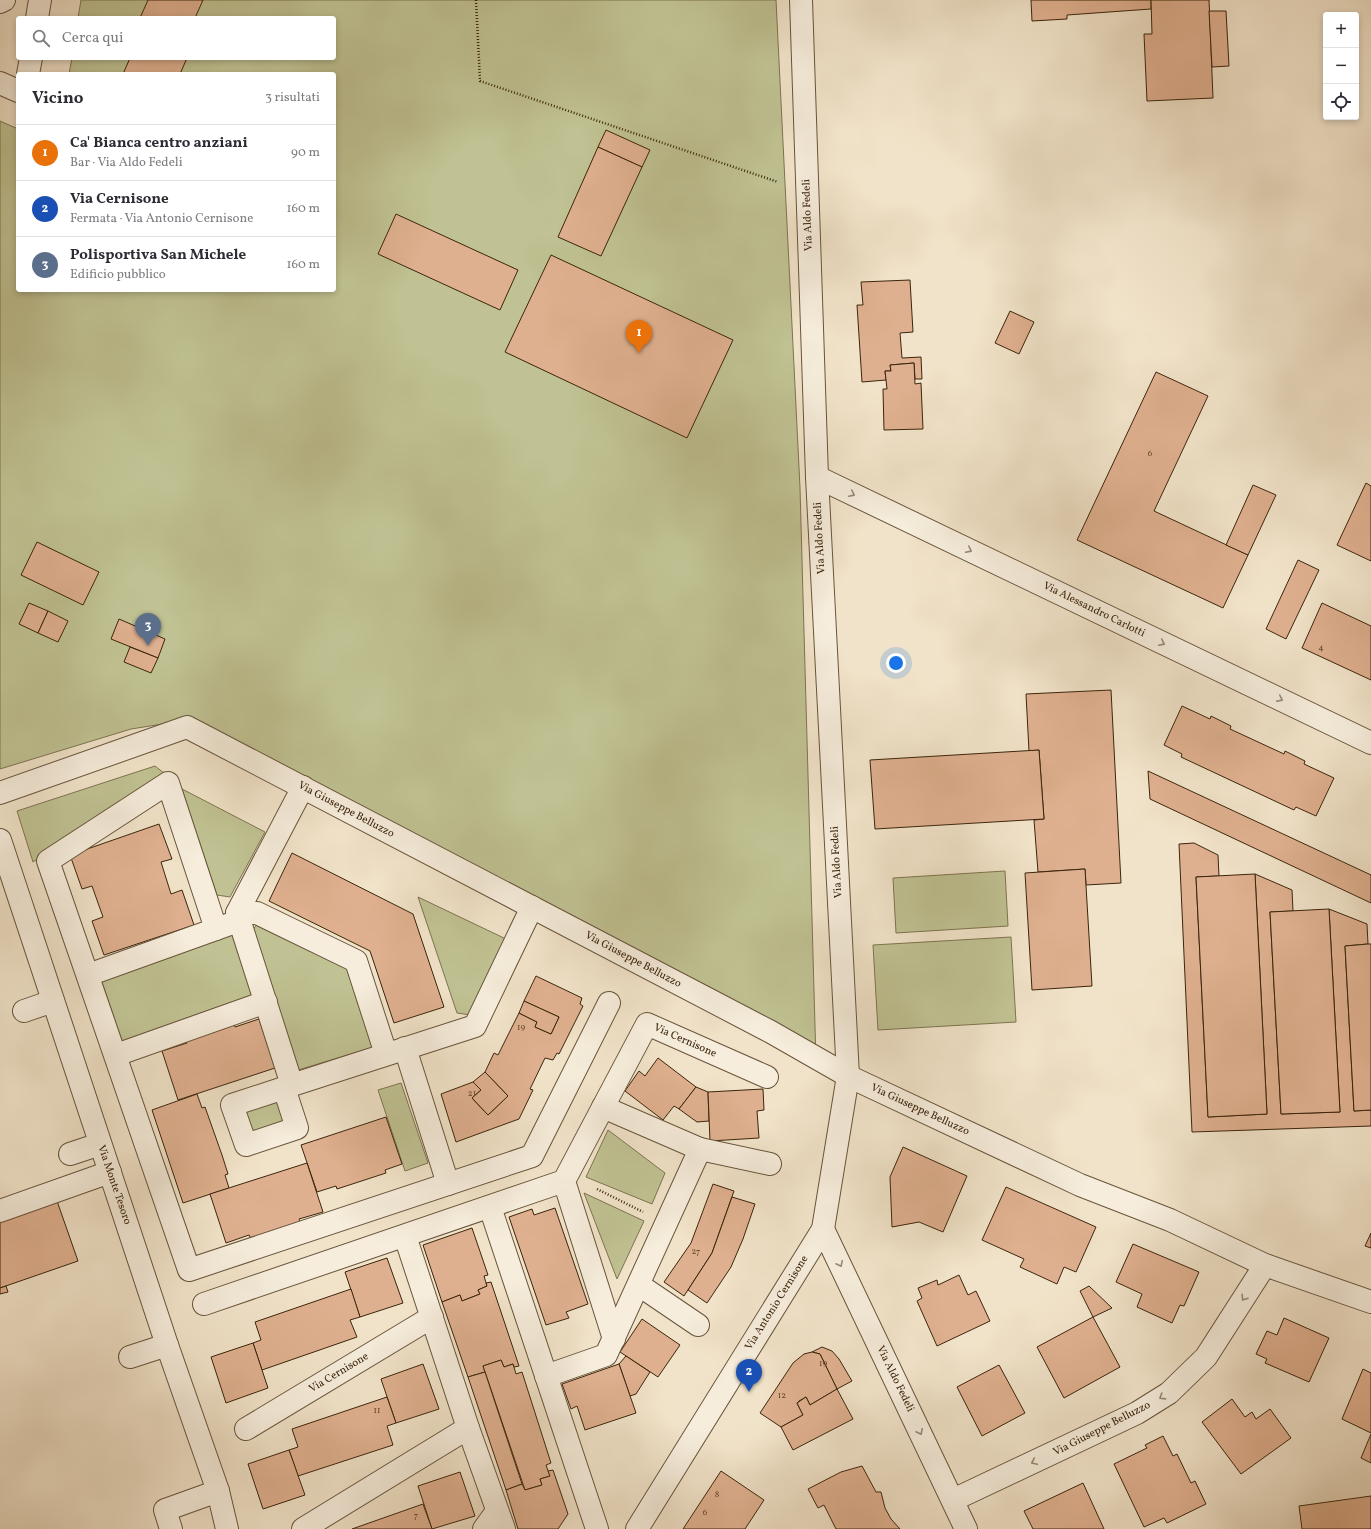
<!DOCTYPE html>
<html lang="it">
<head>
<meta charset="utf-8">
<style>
  :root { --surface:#fff; --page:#f7f7f7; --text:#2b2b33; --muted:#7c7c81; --line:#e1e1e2; --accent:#8f2418 }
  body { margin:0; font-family:Vollkorn,serif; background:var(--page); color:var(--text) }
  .controls { position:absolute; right:12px; top:12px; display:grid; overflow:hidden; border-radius:4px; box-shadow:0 2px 6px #0003 }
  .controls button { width:36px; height:36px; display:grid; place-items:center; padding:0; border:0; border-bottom:1px solid var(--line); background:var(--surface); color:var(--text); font:20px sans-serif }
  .you { position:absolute; left:896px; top:663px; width:14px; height:14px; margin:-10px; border:3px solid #fff; border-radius:50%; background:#1a73e8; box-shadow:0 0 0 6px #1a73e833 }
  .badge { display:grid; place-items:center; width:26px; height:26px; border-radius:50%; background:var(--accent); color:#fff; font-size:13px; font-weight:700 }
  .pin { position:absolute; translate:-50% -33px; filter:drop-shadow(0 1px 2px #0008) }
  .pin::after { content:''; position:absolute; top:21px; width:14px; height:12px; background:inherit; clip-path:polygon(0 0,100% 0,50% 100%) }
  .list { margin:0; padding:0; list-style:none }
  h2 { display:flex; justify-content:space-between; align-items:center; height:52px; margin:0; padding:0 16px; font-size:17px }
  h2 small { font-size:13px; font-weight:400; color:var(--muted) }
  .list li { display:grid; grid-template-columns:26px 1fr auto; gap:12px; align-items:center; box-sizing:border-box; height:56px; padding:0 16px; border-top:1px solid var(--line) }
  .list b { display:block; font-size:15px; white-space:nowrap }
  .list p { margin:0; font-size:13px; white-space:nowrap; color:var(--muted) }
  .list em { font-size:13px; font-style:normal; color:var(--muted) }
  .icon { flex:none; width:22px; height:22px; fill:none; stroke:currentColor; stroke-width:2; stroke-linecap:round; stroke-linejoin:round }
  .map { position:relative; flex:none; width:1371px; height:1529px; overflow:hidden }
  .search { position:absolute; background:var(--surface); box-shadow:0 2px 6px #0003; left:16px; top:16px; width:320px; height:44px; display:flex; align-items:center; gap:10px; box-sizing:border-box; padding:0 14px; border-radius:4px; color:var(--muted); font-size:15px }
  .panel { position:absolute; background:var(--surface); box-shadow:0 2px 6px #0003; left:16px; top:72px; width:320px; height:220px; border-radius:4px }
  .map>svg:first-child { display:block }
  .green { fill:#c0c293; stroke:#7e7450 }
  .building { fill:#dfb08f; stroke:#3b250c }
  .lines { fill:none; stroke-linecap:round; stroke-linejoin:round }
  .minor-casing { stroke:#68543b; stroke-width:24 }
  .path { stroke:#3b250c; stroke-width:2.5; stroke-dasharray:1 2; stroke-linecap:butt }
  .minor { stroke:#f6eddc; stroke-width:22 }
  .oneway { stroke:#988974 }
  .labels { text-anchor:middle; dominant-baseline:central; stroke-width:3; stroke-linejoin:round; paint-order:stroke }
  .number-label { font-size:9px; fill:#64482d }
  .street-label { font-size:11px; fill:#3b250c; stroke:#f6eddc }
</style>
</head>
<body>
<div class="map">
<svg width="1371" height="1529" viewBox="0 0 1371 1529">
  <rect width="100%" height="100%" fill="#f1e3c9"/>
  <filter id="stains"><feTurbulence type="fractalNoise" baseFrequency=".005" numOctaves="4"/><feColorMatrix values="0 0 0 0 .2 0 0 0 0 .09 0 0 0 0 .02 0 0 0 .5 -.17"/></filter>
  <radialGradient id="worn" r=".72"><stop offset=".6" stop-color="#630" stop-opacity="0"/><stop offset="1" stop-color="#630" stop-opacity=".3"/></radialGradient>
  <g class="green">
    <polygon points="81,0 776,0 800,488 816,1062 169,723 131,729 0,769 0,121 18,129 18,290 334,290 334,74 69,74 72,58 334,58 334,18 78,18"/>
    <polygon points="155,766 164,773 33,862 17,811"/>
    <polygon points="182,789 265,832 230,897 217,895"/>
    <polygon points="1005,871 1008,926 896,933 893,878"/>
    <polygon points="418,897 506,939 470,1015 457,1013"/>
    <polygon points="259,922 349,967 374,1047 298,1070 250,933"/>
    <polygon points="233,933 254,994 122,1041 101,979"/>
    <polygon points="1011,937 1016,1022 878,1030 873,945"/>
    <polygon points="401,1083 428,1163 405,1171 378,1090"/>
    <polygon points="282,1092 293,1126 247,1141 236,1107"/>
    <polygon points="608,1130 665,1173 652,1204 586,1177"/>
    <polygon points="584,1193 644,1221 617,1279"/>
  </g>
  <g class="building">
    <polygon points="148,0 203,0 195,18 140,18"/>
    <polygon points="1031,0 1151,0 1151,9 1067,15 1067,19 1032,21"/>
    <polygon points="1151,0 1209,0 1213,98 1147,101 1144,34 1152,34"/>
    <polygon points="1209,11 1226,11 1229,66 1212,67"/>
    <polygon points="130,58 187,58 180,74 123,74"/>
    <polygon points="606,130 650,150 642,167 598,147"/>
    <polygon points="598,147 642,167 601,256 558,237"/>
    <polygon points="396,214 518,270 500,310 378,254"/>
    <polygon points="551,255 733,340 687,438 505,352"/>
    <polygon points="910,280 913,332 900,333 902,358 921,357 922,379 915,379 914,363 890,365 891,371 885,371 886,380 862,382 857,305 863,305 861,282"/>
    <polygon points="1010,311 1034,322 1019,354 995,343"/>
    <polygon points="914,363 915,384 921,383 923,429 884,430 883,389 887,389 885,371 891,371 890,365"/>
    <polygon points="1156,372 1208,396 1154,511 1248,555 1223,608 1077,540"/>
    <polygon points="1366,483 1371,486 1371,561 1337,545"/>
    <polygon points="1253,485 1276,495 1248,555 1226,545"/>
    <polygon points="37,542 99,572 83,605 21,575"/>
    <polygon points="1298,560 1319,570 1286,639 1266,629"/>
    <polygon points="29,603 48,611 38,633 19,624"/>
    <polygon points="1322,603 1371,626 1371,680 1302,648"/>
    <polygon points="48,611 68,621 58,642 38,633"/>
    <polygon points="119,619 165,639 158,658 111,639"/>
    <polygon points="130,647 158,658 151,673 124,662"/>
    <polygon points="1111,690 1121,883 1086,885 1085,869 1038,872 1034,820 1044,819 1039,750 1029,751 1026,694"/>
    <polygon points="1182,706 1210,719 1211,716 1231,726 1230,729 1284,754 1285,751 1305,761 1304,764 1334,778 1316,816 1296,807 1294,810 1181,757 1182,754 1164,745"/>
    <polygon points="1039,750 1044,819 875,829 870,760"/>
    <polygon points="1148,771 1371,875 1371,903 1150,799"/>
    <polygon points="159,824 172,859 161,862 171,894 182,890 194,925 104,955 92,921 103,917 92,886 82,889 70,855"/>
    <polygon points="1194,843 1218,855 1219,876 1196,877 1208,1117 1267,1114 1255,874 1292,890 1293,911 1270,912 1281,1114 1340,1112 1329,909 1367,924 1368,944 1345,946 1354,1111 1371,1110 1371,1126 1192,1132 1179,844"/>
    <polygon points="292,853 413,914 444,1007 394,1023 370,951 269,901"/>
    <polygon points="1085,869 1092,986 1032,990 1025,873"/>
    <polygon points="1255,874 1267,1114 1208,1117 1196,877"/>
    <polygon points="1329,909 1340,1112 1281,1114 1270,912"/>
    <polygon points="1368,944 1371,944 1371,1110 1354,1111 1345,946"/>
    <polygon points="536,976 582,998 580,1004 583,1006 559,1054 557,1053 553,1060 545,1058 530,1089 533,1090 519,1119 456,1142 441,1094 473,1082 481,1090 472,1098 488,1115 508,1096 485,1072 494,1053 498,1055 519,1013 537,1022 535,1027 551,1034 559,1017 524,1001"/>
    <polygon points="524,1001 559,1017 551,1034 535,1027 537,1022 519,1013"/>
    <polygon points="259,1019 275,1068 178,1100 162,1051 187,1043 185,1040 234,1024 235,1027"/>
    <polygon points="658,1058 696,1087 679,1109 674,1106 663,1120 625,1091 639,1071 645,1076"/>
    <polygon points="485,1072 508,1096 488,1115 472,1098 481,1090 473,1082"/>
    <polygon points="696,1087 708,1092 709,1121 697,1122 679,1109"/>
    <polygon points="763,1089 764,1110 757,1111 759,1138 710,1141 708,1092"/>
    <polygon points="197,1094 202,1108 205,1107 222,1155 228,1174 225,1175 229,1188 183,1203 152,1110"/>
    <polygon points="386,1117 402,1164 385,1170 386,1173 337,1189 336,1186 317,1192 301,1145"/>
    <polygon points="903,1147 967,1176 943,1232 919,1222 892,1227 890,1177"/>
    <polygon points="307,1163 323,1212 299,1219 301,1223 251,1239 249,1235 226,1243 210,1194"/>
    <polygon points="713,1184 734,1191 712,1253 684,1296 664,1282 691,1243"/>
    <polygon points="1006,1187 1096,1227 1076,1272 1064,1267 1057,1284 1020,1267 1024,1259 982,1240"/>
    <polygon points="732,1197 755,1204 743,1239 731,1267 707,1303 688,1290 712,1253"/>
    <polygon points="57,1201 78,1261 0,1288 0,1222"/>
    <polygon points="555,1208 588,1304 566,1312 569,1318 546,1325 509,1217 532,1209 534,1215"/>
    <polygon points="472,1228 488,1275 484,1276 487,1286 478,1290 480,1294 462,1301 460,1295 442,1302 423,1245"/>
    <polygon points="1371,1233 1371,1248 1365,1246"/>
    <polygon points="1133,1244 1199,1272 1184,1306 1180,1305 1172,1323 1137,1307 1142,1294 1116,1282"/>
    <polygon points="387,1258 403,1303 360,1317 345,1272"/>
    <polygon points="959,1275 968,1295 976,1291 990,1321 937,1346 917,1301 922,1298 918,1288 937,1280 938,1285"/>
    <polygon points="491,1282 519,1366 514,1367 513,1364 504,1367 501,1360 483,1366 485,1372 468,1377 442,1302 460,1295 462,1301 480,1294 478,1290 487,1286 486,1283"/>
    <polygon points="6,1286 8,1292 0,1294 0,1288"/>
    <polygon points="1089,1286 1112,1308 1093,1317 1080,1291"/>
    <polygon points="351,1289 360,1317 350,1320 357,1337 262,1370 253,1343 261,1340 255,1322"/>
    <polygon points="1093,1317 1120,1367 1064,1398 1037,1347"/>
    <polygon points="1284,1318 1329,1338 1309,1382 1265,1363 1267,1359 1256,1354 1267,1331 1277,1335"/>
    <polygon points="642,1319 680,1345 658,1377 620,1352"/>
    <polygon points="253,1343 268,1388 226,1403 211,1357"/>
    <polygon points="822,1347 832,1351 839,1359 852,1381 837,1389 820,1354 812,1352"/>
    <polygon points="812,1352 820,1354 837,1389 810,1405 806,1397 799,1401 797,1403 803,1415 781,1427 760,1413 793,1363 804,1354"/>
    <polygon points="626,1356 650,1372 636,1394 630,1396 619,1364"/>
    <polygon points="501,1360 504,1367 513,1364 516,1374 522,1372 551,1463 546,1465 550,1476 540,1479 542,1485 525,1490 483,1366"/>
    <polygon points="423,1364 439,1409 396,1423 381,1379"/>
    <polygon points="619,1364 636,1413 585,1430 577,1406 571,1409 562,1384"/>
    <polygon points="999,1365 1025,1413 982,1436 957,1387"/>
    <polygon points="1363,1369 1371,1373 1371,1433 1342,1419"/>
    <polygon points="485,1372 522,1484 506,1490 468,1377"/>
    <polygon points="837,1389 853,1419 793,1450 781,1427 803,1415 797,1403 806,1397 810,1405"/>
    <polygon points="387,1397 396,1423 387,1426 393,1445 298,1476 289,1450 298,1447 292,1429"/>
    <polygon points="1232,1399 1245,1417 1252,1412 1256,1419 1270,1409 1291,1438 1241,1474 1202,1422"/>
    <polygon points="1371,1434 1371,1463 1361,1458"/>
    <polygon points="1163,1436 1173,1456 1177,1454 1191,1483 1195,1481 1206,1504 1167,1523 1164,1518 1144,1527 1114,1464 1147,1448 1145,1445"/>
    <polygon points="289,1450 305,1495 263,1509 248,1464"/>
    <polygon points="862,1466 876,1492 881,1492 885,1508 891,1519 900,1529 836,1529 824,1505 818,1508 808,1489 841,1472"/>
    <polygon points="553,1470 568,1514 558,1529 518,1529 506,1490 522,1484 525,1490 542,1485 540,1479 550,1476 548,1471"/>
    <polygon points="721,1471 764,1500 745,1529 683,1529"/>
    <polygon points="460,1472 475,1516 432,1529 418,1486"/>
    <polygon points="1083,1483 1104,1529 1033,1529 1024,1511"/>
    <polygon points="1371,1496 1371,1529 1302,1529 1299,1506"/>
    <polygon points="423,1504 432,1529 352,1529"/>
  </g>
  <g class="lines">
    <defs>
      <g id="minor">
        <polyline points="0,2 4,0"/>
        <polyline points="37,18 40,0"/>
        <polyline points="28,74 31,58"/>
        <polyline points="0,83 18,91"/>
        <polyline points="817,477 1371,743"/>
        <polyline points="0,793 187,727 771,1032 848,1076 1080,1185 1170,1220 1265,1265 1371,1302"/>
        <polyline points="0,840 167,1345 218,1491 227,1529"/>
        <polyline points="237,913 257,913 356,961 386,1054"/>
        <polyline points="216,929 168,783 48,861 189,1270 532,1156 609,1003"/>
        <polyline points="88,975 230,924"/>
        <polyline points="24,1011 53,1001"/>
        <polyline points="405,1048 448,1184"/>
        <polyline points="116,1055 266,1002"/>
        <polyline points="292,1085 237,913 303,787"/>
        <polyline points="284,1088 297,1128 246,1145 232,1105 284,1088 292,1085 475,1026 532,907"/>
        <polyline points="603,1107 700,1149 770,1164"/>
        <polyline points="70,1154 100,1144"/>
        <polyline points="564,1181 614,1339"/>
        <polyline points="490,1207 597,1529"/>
        <polyline points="0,1211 110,1172"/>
        <polyline points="823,1229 966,1529"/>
        <polyline points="405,1236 468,1428 504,1529"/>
        <polyline points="639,1285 698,1325"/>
        <polyline points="204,1304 564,1181 647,1024 767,1077"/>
        <polyline points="130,1357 167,1345"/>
        <polyline points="546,1376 606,1355 700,1149"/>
        <polyline points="246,1429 432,1317"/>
        <polyline points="953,1500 1137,1413 1169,1393 1206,1357 1265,1265"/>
        <polyline points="171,1529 165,1510 218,1491"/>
        <polyline points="303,1529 468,1428"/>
        <polyline points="484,1529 497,1511"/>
        <polyline points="637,1529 823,1229 848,1076 817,477 801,0"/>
      </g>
    </defs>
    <use href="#minor" class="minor-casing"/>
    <g class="path">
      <polyline points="476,0 480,81 778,182"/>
      <polyline points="597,1189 643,1212"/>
    </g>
    <use href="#minor" class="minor"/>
  </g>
  <defs><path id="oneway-chevron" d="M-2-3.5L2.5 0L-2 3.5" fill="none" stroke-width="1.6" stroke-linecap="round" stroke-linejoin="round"/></defs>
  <g class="oneway">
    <use href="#oneway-chevron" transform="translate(852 494) rotate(26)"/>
    <use href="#oneway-chevron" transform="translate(969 550) rotate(26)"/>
    <use href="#oneway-chevron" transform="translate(1162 643) rotate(26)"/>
    <use href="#oneway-chevron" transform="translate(1280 699) rotate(26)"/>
    <use href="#oneway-chevron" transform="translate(840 1264) rotate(64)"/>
    <use href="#oneway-chevron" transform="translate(1244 1298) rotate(123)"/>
    <use href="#oneway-chevron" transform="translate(1162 1397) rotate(148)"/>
    <use href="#oneway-chevron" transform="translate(920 1432) rotate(64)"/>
    <use href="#oneway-chevron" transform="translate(1034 1462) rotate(155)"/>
  </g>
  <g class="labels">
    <g class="number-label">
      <text x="1150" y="453">6</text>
      <text x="1321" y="647">4</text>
      <text x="521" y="1027">19</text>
      <text x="472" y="1093">21</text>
      <text x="696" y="1251">27</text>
      <text x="823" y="1363">19</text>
      <text x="782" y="1395">12</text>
      <text x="377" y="1410">11</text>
      <text x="717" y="1494">8</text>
      <text x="705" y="1512">6</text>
      <text x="416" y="1515">7</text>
    </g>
    <g class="street-label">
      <text transform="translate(808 215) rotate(-92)">Via Aldo Fedeli</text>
      <text transform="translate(820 538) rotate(-93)">Via Aldo Fedeli</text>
      <text transform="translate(1094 610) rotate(26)">Via Alessandro Carlotti</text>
      <text transform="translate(346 810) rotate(28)">Via Giuseppe Belluzzo</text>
      <text transform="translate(837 862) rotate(-93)">Via Aldo Fedeli</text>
      <text transform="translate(633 960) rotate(28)">Via Giuseppe Belluzzo</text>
      <text transform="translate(685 1041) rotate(24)">Via Cernisone</text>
      <text transform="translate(920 1110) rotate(25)">Via Giuseppe Belluzzo</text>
      <text transform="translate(114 1185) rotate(71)">Via Monte Tesoro</text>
      <text transform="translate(777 1303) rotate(-58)">Via Antonio Cernisone</text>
      <text transform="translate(339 1373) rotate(-31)">Via Cernisone</text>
      <text transform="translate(895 1379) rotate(64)">Via Aldo Fedeli</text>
      <text transform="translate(1102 1429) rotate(-27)">Via Giuseppe Belluzzo</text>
    </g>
  </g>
  <rect width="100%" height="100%" filter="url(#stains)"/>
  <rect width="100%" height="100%" fill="url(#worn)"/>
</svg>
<div class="controls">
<button>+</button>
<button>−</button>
<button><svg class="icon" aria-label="locate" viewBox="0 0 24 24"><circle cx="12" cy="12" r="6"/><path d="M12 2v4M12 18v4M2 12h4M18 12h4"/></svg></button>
</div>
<div class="you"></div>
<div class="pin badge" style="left:639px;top:353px;background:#e8710a">1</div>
<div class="pin badge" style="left:749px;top:1392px;background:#1a4fb4">2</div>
<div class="pin badge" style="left:148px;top:646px;background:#5c6f8a">3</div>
<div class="search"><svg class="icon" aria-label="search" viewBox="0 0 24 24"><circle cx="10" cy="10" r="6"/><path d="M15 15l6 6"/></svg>Cerca qui</div>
<section class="panel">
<h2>Vicino<small>3 risultati</small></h2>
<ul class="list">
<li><span class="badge" style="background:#e8710a">1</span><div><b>Ca' Bianca centro anziani</b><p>Bar · Via Aldo Fedeli</p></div><em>90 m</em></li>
<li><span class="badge" style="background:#1a4fb4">2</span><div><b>Via Cernisone</b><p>Fermata · Via Antonio Cernisone</p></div><em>160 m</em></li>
<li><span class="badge" style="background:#5c6f8a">3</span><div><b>Polisportiva San Michele</b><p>Edificio pubblico</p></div><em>160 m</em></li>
</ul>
</section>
</div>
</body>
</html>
